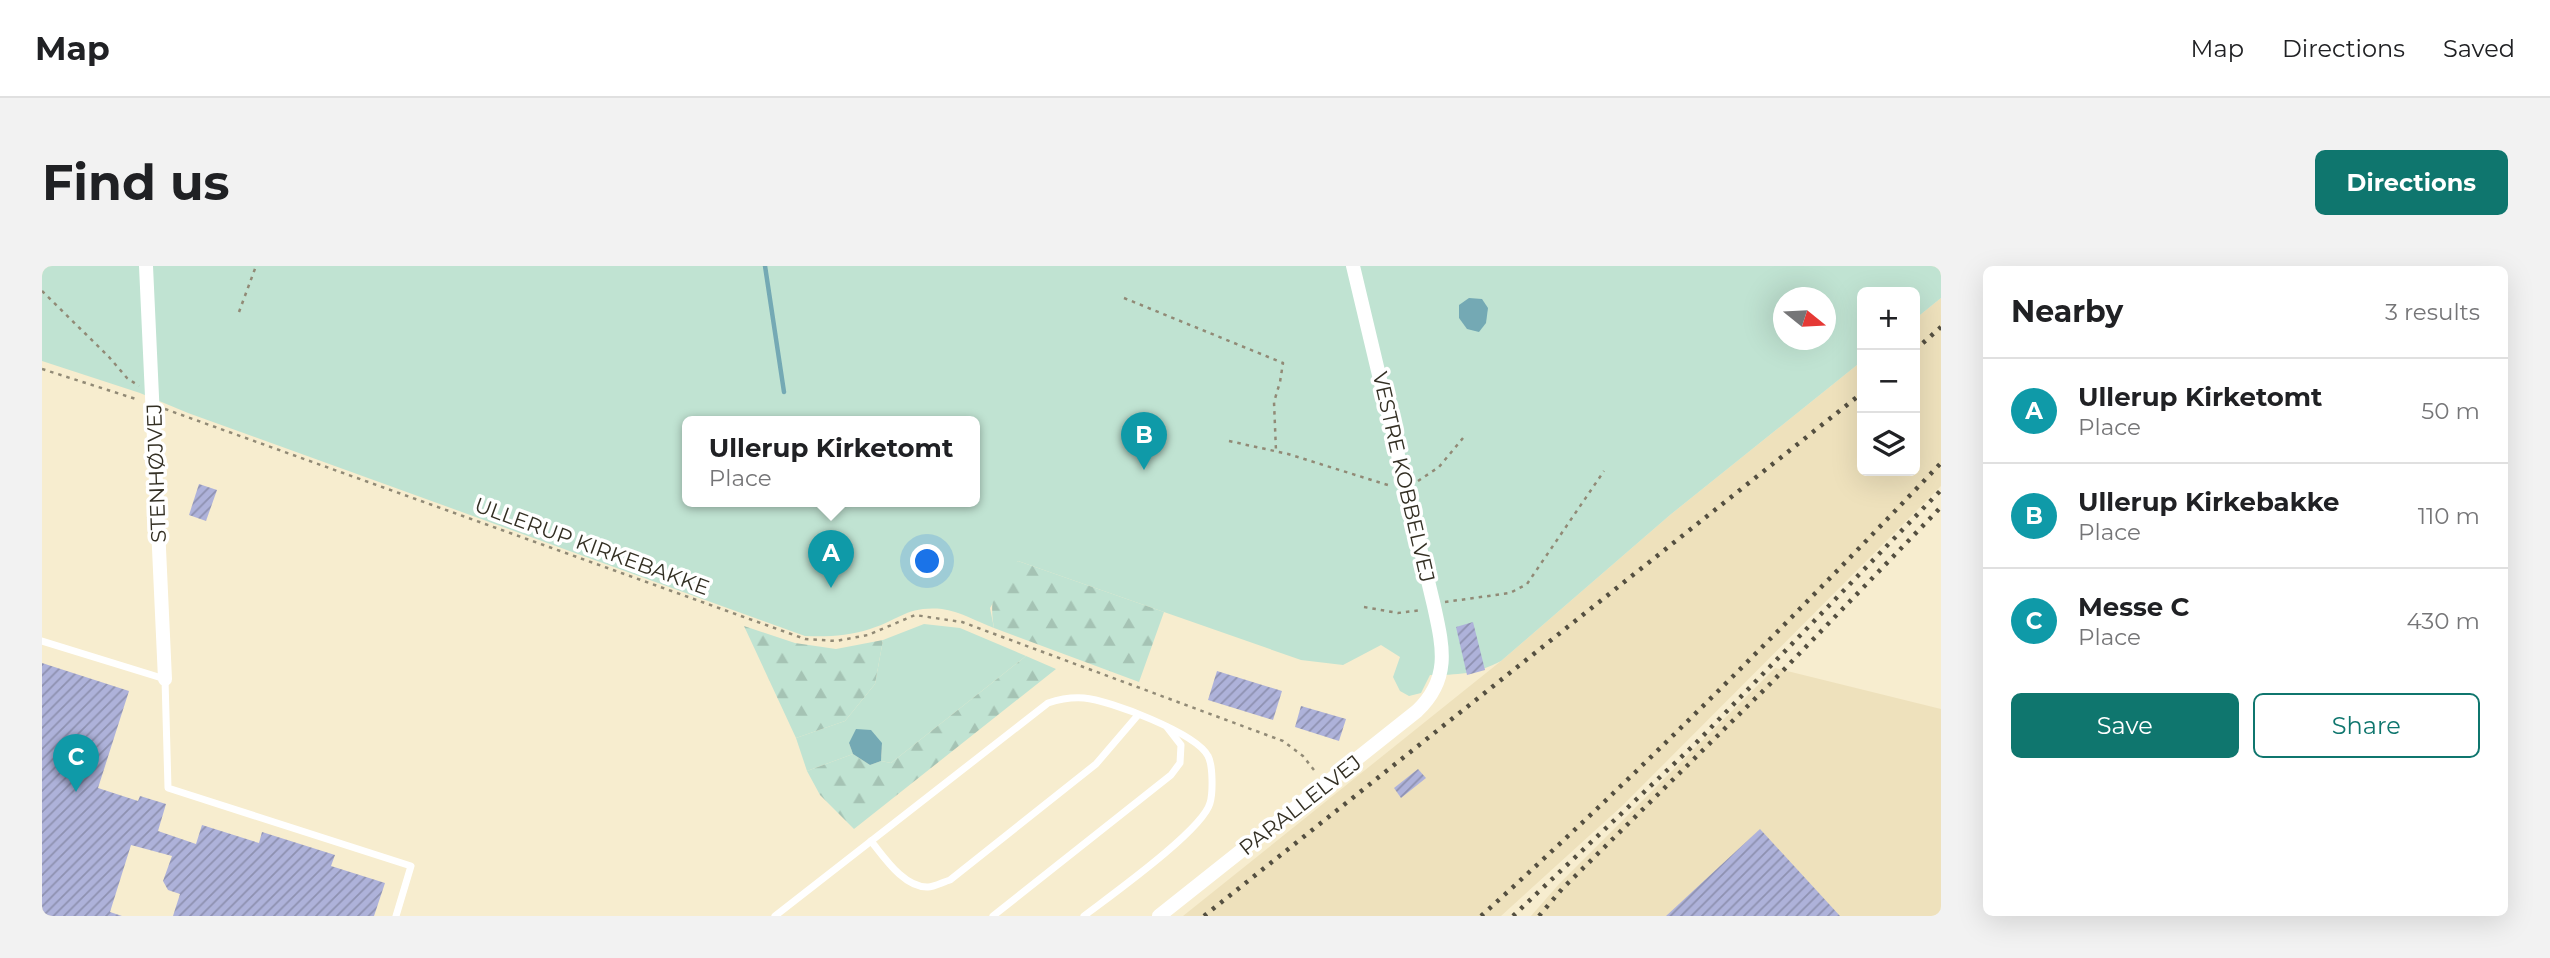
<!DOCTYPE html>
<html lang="en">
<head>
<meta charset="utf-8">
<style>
  :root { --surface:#fff; --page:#f2f2f2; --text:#202124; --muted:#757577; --line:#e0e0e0; --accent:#0f766e }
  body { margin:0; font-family:Montserrat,sans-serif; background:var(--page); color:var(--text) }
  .controls { position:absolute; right:21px; top:21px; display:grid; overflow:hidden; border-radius:10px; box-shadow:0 7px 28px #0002 }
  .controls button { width:63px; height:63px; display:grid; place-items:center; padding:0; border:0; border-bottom:2px solid var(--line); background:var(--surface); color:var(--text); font:35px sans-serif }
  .compass { position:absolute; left:1731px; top:21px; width:63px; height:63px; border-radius:50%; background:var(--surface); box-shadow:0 7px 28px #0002; rotate:108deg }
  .you { position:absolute; left:886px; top:296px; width:24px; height:24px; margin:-18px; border:5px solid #fff; border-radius:50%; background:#1a73e8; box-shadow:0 0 0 10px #1a73e833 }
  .badge { display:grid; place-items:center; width:46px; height:46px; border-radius:50%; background:var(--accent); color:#fff; font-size:23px; font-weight:700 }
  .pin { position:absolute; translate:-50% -58px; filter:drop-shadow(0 2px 4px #0008) }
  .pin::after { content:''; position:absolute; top:37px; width:24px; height:21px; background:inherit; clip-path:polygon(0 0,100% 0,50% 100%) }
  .popup { position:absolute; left:640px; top:150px; width:298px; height:91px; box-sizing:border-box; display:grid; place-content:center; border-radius:10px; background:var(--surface); filter:drop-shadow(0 2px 5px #0005); font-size:23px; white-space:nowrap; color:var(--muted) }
  .popup b { font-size:26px; color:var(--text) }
  .popup::after { content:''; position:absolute; left:50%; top:100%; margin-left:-14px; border:14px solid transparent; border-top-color:var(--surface) }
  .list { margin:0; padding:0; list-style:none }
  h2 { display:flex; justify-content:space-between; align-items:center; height:91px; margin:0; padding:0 28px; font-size:30px }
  h2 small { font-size:23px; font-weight:400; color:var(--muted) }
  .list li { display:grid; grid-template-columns:46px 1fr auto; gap:21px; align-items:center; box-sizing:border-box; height:105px; padding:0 28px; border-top:2px solid var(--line) }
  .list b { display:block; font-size:26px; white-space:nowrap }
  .list p { margin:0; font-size:23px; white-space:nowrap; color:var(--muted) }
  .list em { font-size:23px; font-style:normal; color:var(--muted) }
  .actions { display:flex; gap:14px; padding:21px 28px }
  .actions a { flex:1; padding:16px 0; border:2px solid var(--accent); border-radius:10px; text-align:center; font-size:24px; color:var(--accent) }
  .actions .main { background:var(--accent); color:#fff }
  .icon { flex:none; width:38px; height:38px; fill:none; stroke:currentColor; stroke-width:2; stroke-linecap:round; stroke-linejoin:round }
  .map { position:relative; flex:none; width:1899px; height:650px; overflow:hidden; border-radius:10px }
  header { display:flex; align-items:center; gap:42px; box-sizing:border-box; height:98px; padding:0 35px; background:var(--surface); border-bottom:2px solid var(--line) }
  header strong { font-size:33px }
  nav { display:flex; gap:38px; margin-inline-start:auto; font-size:24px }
  .intro { display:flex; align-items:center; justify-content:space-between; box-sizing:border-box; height:168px; padding:0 42px }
  h1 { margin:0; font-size:49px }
  .button { padding:18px 32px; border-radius:10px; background:var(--accent); color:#fff; font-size:24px; font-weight:700 }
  main { display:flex; gap:42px; padding:0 42px }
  aside { flex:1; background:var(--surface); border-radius:10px; box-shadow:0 7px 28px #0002 }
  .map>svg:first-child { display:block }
  .built { fill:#eee1bc }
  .green { fill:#c0e3d2; fill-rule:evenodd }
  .forest { fill:url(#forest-firs) }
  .water { fill:#74a9b4 }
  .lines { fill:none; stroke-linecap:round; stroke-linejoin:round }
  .stream { stroke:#74a9b4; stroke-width:4.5 }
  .building { fill:url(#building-hatch) }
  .path { stroke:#918a76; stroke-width:2.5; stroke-dasharray:3.5 5; stroke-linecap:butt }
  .service { stroke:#fff; stroke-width:7 }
  .minor { stroke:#fff; stroke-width:14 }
  .rail { stroke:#544f40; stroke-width:4.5; stroke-dasharray:3.5 7; stroke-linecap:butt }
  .labels { text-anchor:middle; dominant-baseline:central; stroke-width:7; stroke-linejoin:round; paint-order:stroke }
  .street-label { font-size:21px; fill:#332f23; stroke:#fff }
</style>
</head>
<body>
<header>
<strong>Map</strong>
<nav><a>Map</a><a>Directions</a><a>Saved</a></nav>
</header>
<div class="intro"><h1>Find us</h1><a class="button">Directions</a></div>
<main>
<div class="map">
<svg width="1899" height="650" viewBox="0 0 1899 650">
  <defs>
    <pattern id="forest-firs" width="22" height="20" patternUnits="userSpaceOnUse" patternTransform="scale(1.75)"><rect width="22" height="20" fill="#c0e3d2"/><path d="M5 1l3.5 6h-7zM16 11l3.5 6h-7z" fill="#a5c3b4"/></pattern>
    <pattern id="building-hatch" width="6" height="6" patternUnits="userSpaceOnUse" patternTransform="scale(1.75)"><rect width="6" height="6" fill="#aeb2da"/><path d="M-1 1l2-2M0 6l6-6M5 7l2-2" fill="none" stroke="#8e91b0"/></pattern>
  </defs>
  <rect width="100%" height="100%" fill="#f7edcf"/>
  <g class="built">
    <polygon points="1899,32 1899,220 1580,540 1459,650 1141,650 1459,395 1628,249 1820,95 1820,205 1873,205 1873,53"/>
    <polygon points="1733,402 1899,443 1899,650 1489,650 1517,618"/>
  </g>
  <g class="green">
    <path d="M0,0H1899V32L1873,53V26H1820V95L1628,249L1459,395C1435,408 1415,409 1388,409L1379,427L1367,430L1358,425L1351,411L1358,391L1339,379L1301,399L1259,394L976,295L948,342L952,362C936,356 917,345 900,343C864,340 858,354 828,363C806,370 785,371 763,370L146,147L98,127L0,95ZM1742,32H1784V74H1742ZM646,156H932V236H646Z"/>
    <polygon points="882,358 918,362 984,390 849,497 839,495 840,477 807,477 811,488 765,505 754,472 803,455 833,418 841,374"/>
  </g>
  <g class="forest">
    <path d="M976,295L1122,346L1097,416L952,362C946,329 955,319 976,295Z"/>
    <polygon points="702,360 753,377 794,383 841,374 833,418 803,455 754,472"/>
    <polygon points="984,390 1014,403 812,563 778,529 765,505 811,488 828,499 839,495 849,497"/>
  </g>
  <g class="water">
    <polygon points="1427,32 1440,33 1446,42 1444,57 1437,66 1425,63 1417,52 1417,39"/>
    <polygon points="814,463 829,464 840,477 839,495 828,499 811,488 807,477"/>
  </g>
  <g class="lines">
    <polyline class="stream" points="723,0 742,126"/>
  </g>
  <g class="building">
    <polygon points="157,218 175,224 164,255 147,249"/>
    <polygon points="1431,356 1443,404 1425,409 1414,361"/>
    <polygon points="0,397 87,425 56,522 96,535 98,530 124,538 116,565 154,578 160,559 217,577 220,566 293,589 289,600 343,617 332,650 131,650 138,628 126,624 121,615 130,590 89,579 68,646 80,650 0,650"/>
    <polygon points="1175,405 1240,425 1231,454 1166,434"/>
    <polygon points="1259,440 1304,453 1297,475 1253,461"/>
    <polygon points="1376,503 1384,512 1359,532 1352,522"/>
    <polygon points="1718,563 1798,650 1624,650"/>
  </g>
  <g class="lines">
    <g class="path">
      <polyline points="0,25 67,91 85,112 97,120"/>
      <polyline points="1082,32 1241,97 1238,116 1232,136 1234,185"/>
      <polyline points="197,46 214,0"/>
      <polyline points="0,103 97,134"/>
      <polyline points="123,143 763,373 794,375 826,369 873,349 920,356 1241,475 1261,490 1275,508"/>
      <polyline points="1187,175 1246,188 1349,220"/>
      <polyline points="1376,215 1397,201 1421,172"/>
      <polyline points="1403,336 1468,327 1485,318 1562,205"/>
      <polyline points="1322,341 1356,347 1380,344"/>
    </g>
    <g class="service">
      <polyline points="0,375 123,413 126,522 369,600 354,650"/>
      <path d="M829,575C842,591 862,622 886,621C892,621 901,616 908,614L1054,498L1096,449"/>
      <path d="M733,650L1006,437C1018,433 1029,431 1042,432C1067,434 1154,467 1166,490C1171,499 1171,527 1168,537C1161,564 1068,630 1042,650"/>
      <polyline points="951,650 1129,509 1138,497 1139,479 1125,461"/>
    </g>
    <g class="minor">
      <polyline points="104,0 123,413"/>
      <path d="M1117,650L1375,445C1409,413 1401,381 1392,340L1311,0"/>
    </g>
    <g class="rail">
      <polyline points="1873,84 1899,61"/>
      <polyline points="1162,650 1820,127"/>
      <path d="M1439,650C1599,506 1750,353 1899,197"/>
      <polyline points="1471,650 1654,477 1899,224"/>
      <polyline points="1497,650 1520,623 1729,417 1899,241"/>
    </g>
  </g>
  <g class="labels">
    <g class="street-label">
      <text transform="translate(114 207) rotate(-92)">STENHØJVEJ</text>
      <text transform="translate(1362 211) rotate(77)">VESTRE KOBBELVEJ</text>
      <text transform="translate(550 280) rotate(20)">ULLERUP KIRKEBAKKE</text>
      <text transform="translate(1258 539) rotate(-38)">PARALLELVEJ</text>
    </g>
  </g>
</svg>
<div class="controls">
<button>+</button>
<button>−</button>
<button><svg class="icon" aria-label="layers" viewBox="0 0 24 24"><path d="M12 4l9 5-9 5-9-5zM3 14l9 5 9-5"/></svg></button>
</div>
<svg class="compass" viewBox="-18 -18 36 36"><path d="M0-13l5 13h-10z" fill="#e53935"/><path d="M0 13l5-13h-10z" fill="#757577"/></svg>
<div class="you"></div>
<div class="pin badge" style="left:789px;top:322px;background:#0f9aa8">A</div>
<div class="popup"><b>Ullerup Kirketomt</b>Place</div>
<div class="pin badge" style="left:1102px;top:204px;background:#0f9aa8">B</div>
<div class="pin badge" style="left:34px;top:526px;background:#0f9aa8">C</div>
</div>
<aside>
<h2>Nearby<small>3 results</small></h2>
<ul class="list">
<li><span class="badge" style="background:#0f9aa8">A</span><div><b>Ullerup Kirketomt</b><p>Place</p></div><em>50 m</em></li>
<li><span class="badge" style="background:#0f9aa8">B</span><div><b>Ullerup Kirkebakke</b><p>Place</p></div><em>110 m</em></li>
<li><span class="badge" style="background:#0f9aa8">C</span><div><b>Messe C</b><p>Place</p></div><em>430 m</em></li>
</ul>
<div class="actions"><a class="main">Save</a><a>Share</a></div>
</aside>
</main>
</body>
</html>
